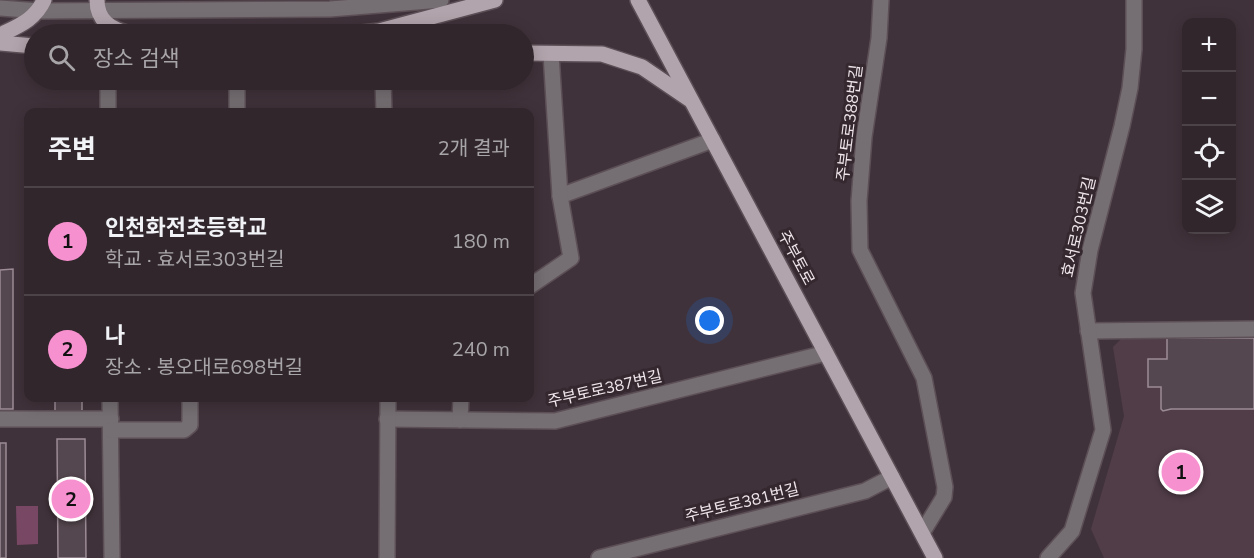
<!DOCTYPE html>
<html lang="ko">
<head>
<meta charset="utf-8">
<style>
  :root { --surface:#30262c; --page:#382e34; --text:#f1f3f6; --muted:#a8a5a9; --line:#4b4348; --accent:#f790ce }
  body { margin:0; font-family:"Nunito Sans","Noto Sans KR",sans-serif; background:var(--page); color:var(--text) }
  .controls { position:absolute; right:18px; top:18px; display:grid; overflow:hidden; border-radius:12px; box-shadow:0 3px 15px #0003 }
  .controls button { width:54px; height:54px; display:grid; place-items:center; padding:0; border:0; border-bottom:2px solid var(--line); background:var(--surface); color:var(--text); font:30px sans-serif }
  .you { position:absolute; left:710px; top:321px; width:21px; height:21px; margin:-15px; border:4px solid #fff; border-radius:50%; background:#1a73e8; box-shadow:0 0 0 9px #1a73e833 }
  .badge { display:grid; place-items:center; width:39px; height:39px; border-radius:50%; background:var(--accent); color:#111; font-size:20px; font-weight:700 }
  .pin { position:absolute; translate:-50% -50%; border:3px solid #fff; box-shadow:0 2px 6px #0006 }
  .list { margin:0; padding:0; list-style:none }
  h2 { display:flex; justify-content:space-between; align-items:center; height:78px; margin:0; padding:0 24px; font-size:26px }
  h2 small { font-size:20px; font-weight:400; color:var(--muted) }
  .list li { display:grid; grid-template-columns:39px 1fr auto; gap:18px; align-items:center; box-sizing:border-box; height:108px; padding:0 24px; border-top:2px solid var(--line) }
  .list b { display:block; font-size:22px; white-space:nowrap }
  .list p { margin:0; font-size:20px; white-space:nowrap; color:var(--muted) }
  .list em { font-size:20px; font-style:normal; color:var(--muted) }
  .icon { flex:none; width:33px; height:33px; fill:none; stroke:currentColor; stroke-width:2; stroke-linecap:round; stroke-linejoin:round }
  .map { position:relative; flex:none; width:1254px; height:558px; overflow:hidden }
  .search { position:absolute; background:var(--surface); box-shadow:0 3px 15px #0003; left:24px; top:24px; width:510px; height:66px; display:flex; align-items:center; gap:15px; box-sizing:border-box; padding:0 21px; border-radius:33px; color:var(--muted); font-size:22px }
  .panel { position:absolute; background:var(--surface); box-shadow:0 3px 15px #0003; left:24px; top:108px; width:510px; height:294px; border-radius:12px }
  .map>svg:first-child { display:block }
  .built { fill:#513d48 }
  .green { fill:#784764 }
  .building { fill:#55474f; stroke:#9c8c95; stroke-width:1.5 }
  .lines { fill:none; stroke-linecap:round; stroke-linejoin:round }
  .minor-casing { stroke:#5c4f56; stroke-width:18 }
  .major-casing { stroke:#5c4f56; stroke-width:18 }
  .minor { stroke:#756e72; stroke-width:15 }
  .major { stroke:#b2a4ac; stroke-width:15 }
  .labels { text-anchor:middle; dominant-baseline:central; stroke-width:6; stroke-linejoin:round; paint-order:stroke }
  .street-label { font-size:16px; fill:#eee5ea; stroke:#35282f }
</style>
</head>
<body>
<div class="map">
<svg width="1254" height="558" viewBox="0 0 1254 558">
  <rect width="100%" height="100%" fill="#40323a"/>
  <polygon class="built" points="1123,337 1254,337 1254,558 1104,558 1091,529 1124,416 1113,347"/>
  <polygon class="green" points="16,506 38,506 38,544 17,545"/>
  <g class="building">
    <polygon points="13,269 13,409 0,409 0,270"/>
    <polygon points="1167,338 1254,338 1254,409 1171,409 1163,411 1161,409 1161,387 1148,387 1148,359 1167,359"/>
    <rect x="55" y="398" width="27" height="13"/>
    <polygon points="57,439 85,439 86,558 58,558"/>
    <rect x="0" y="443" width="6" height="115"/>
  </g>
  <g class="lines">
    <defs>
      <g id="minor">
        <polyline points="881,0 879,38 864,137 859,201 860,250 924,378 945,487 944,497 922,533"/>
        <polyline points="0,8 39,11 330,9 441,0"/>
        <polyline points="108,80 108,112"/>
        <polyline points="237,80 237,112"/>
        <polyline points="383,80 384,112"/>
        <polyline points="560,196 713,140"/>
        <polyline points="530,286 571,258 560,196 551,54"/>
        <polyline points="1088,331 1254,329"/>
        <polyline points="110,398 112,558"/>
        <polyline points="0,419 111,419"/>
        <polyline points="387,419 555,421 826,353"/>
        <polyline points="460,420 461,398"/>
        <polyline points="111,430 184,430 190,425 190,398"/>
        <polyline points="387,558 388,398"/>
        <polyline points="599,558 865,491 892,477"/>
        <polyline points="1048,558 1072,531 1103,430 1083,293 1090,250 1122,126 1130,88 1134,49 1134,0"/>
      </g>
      <g id="major">
        <path d="M97,0C97,21 111,29 130,34"/>
        <polyline points="638,0 935,558"/>
        <polyline points="354,34 379,31 495,0"/>
        <path d="M0,35C18,26 35,20 44,0"/>
        <polyline points="0,43 34,46"/>
        <polyline points="524,53 602,54 642,67 689,99"/>
      </g>
    </defs>
    <use href="#minor" class="minor-casing"/>
    <use href="#major" class="major-casing"/>
    <use href="#minor" class="minor"/>
    <use href="#major" class="major"/>
  </g>
  <g class="labels">
    <g class="street-label">
      <text transform="translate(850 123) rotate(-83)">주부토로388번길</text>
      <text transform="translate(1079 227) rotate(-77)">효서로303번길</text>
      <text transform="translate(796 258) rotate(62)">주부토로</text>
      <text transform="translate(605 389) rotate(-13)">주부토로387번길</text>
      <text transform="translate(742 503) rotate(-14)">주부토로381번길</text>
    </g>
  </g>
</svg>
<div class="controls">
<button>+</button>
<button>−</button>
<button><svg class="icon" aria-label="locate" viewBox="0 0 24 24"><circle cx="12" cy="12" r="6"/><path d="M12 2v4M12 18v4M2 12h4M18 12h4"/></svg></button>
<button><svg class="icon" aria-label="layers" viewBox="0 0 24 24"><path d="M12 4l9 5-9 5-9-5zM3 14l9 5 9-5"/></svg></button>
</div>
<div class="you"></div>
<div class="pin badge" style="left:1181px;top:472px">1</div>
<div class="pin badge" style="left:71px;top:499px">2</div>
<div class="search"><svg class="icon" aria-label="search" viewBox="0 0 24 24"><circle cx="10" cy="10" r="6"/><path d="M15 15l6 6"/></svg>장소 검색</div>
<section class="panel">
<h2>주변<small>2개 결과</small></h2>
<ul class="list">
<li><span class="badge">1</span><div><b>인천화전초등학교</b><p>학교 · 효서로303번길</p></div><em>180 m</em></li>
<li><span class="badge">2</span><div><b>나</b><p>장소 · 봉오대로698번길</p></div><em>240 m</em></li>
</ul>
</section>
</div>
</body>
</html>
